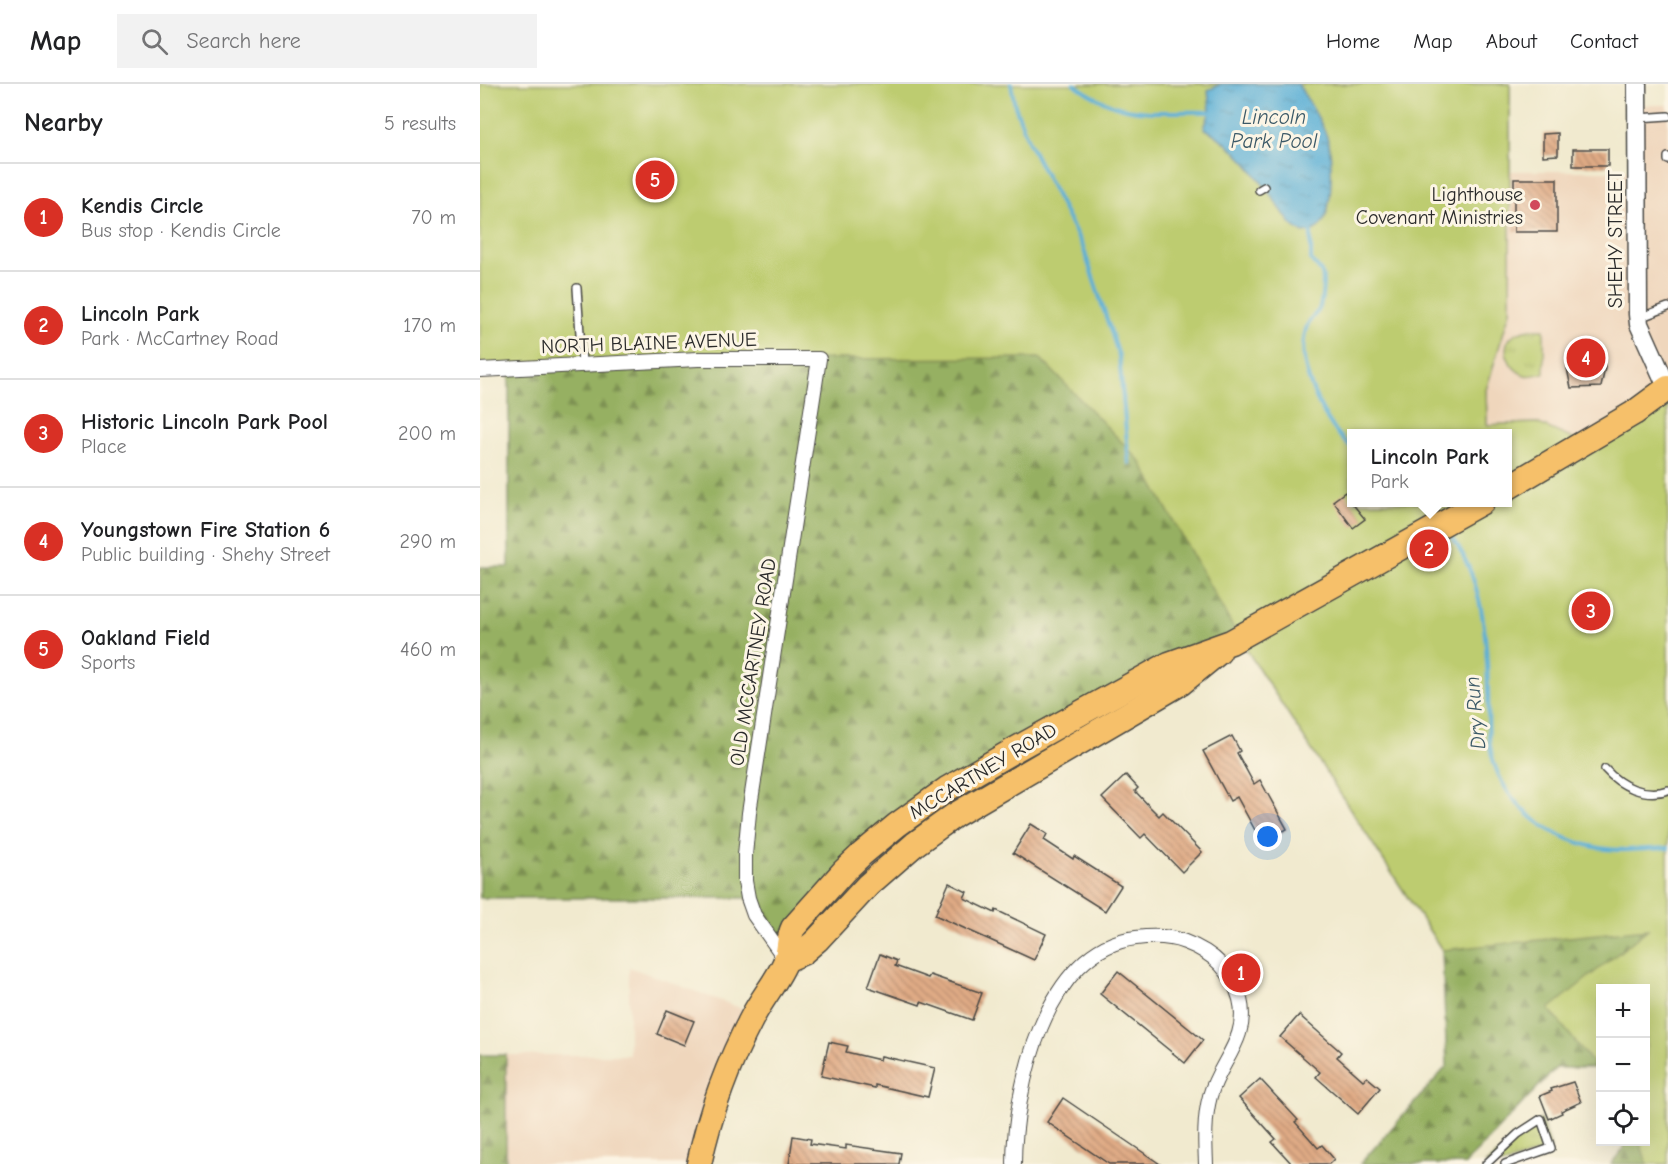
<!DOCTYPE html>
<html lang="en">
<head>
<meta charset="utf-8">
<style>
  :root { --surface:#fff; --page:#f2f2f2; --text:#202124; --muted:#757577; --line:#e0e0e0; --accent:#d93025 }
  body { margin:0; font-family:"Comic Neue",sans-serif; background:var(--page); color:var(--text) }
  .controls { position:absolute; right:18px; bottom:18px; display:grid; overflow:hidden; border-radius:0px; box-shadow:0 6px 24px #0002 }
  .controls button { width:54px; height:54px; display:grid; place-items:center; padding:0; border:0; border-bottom:2px solid var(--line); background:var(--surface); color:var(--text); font:30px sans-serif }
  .you { position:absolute; left:788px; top:753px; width:21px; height:21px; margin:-15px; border:4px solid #fff; border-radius:50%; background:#1a73e8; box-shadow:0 0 0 9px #1a73e833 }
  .badge { display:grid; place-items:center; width:39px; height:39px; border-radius:50%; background:var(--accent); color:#fff; font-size:20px; font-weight:700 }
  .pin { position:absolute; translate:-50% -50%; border:3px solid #fff; box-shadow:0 2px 6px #0006 }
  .popup { position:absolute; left:867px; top:345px; width:165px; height:78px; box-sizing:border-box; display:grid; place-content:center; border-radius:0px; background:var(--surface); filter:drop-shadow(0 2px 4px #0005); font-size:20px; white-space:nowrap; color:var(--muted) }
  .popup b { font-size:22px; color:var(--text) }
  .popup::after { content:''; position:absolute; left:50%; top:100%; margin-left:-12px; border:12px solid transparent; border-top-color:var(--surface) }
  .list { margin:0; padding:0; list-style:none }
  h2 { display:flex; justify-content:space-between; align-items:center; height:78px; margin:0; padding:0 24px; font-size:26px }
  h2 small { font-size:20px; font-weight:400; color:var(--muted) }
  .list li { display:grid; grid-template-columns:39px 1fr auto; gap:18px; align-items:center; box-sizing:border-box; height:108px; padding:0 24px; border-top:2px solid var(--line) }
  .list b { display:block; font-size:22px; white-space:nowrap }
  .list p { margin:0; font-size:20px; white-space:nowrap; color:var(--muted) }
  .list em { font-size:20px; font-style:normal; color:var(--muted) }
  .icon { flex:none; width:33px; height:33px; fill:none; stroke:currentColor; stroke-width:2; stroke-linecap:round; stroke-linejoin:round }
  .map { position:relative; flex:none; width:1188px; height:1080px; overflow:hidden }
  header { display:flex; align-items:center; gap:36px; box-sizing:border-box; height:84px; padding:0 30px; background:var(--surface); border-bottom:2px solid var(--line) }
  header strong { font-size:28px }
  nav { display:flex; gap:33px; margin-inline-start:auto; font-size:21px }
  .search { width:420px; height:54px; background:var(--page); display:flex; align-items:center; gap:15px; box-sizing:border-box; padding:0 21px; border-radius:0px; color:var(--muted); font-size:22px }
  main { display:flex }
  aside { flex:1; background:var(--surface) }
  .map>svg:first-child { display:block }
  .built { fill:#efd6bc }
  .grass { fill:url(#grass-tufts); stroke:#747c4d; stroke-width:1.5 }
  .forest { fill:url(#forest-firs); stroke:#606e46; stroke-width:1.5; fill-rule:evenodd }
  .green { fill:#bdcc6f; stroke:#747c4d; stroke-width:1.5; fill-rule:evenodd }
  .water { fill:url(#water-ripples); stroke:#426d80; stroke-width:1.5 }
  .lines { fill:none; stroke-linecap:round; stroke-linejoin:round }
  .stream { stroke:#5aafd6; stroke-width:4 }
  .building { fill:url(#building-back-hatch) }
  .service-casing { stroke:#494844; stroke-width:10 }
  .minor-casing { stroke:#494844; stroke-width:16 }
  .tertiary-casing { stroke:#494844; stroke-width:21 }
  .trunk-casing { stroke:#494844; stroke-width:27 }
  .service { stroke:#fff; stroke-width:7 }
  .minor { stroke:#fff; stroke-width:14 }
  .tertiary { stroke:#fff; stroke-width:18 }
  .trunk { stroke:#f6c06b; stroke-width:24 }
  .poi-dot { fill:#d1495b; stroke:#fcf5e5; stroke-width:2 }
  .labels { text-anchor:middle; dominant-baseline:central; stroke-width:6; stroke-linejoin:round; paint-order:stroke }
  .poi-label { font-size:20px; fill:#2b2b2b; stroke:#fcf5e5; text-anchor:end }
  .street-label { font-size:20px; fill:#2b2b2b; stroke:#fcf5e5 }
  .water-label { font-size:21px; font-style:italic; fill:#3b5967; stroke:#fcf5e5 }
</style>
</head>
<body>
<header>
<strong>Map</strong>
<div class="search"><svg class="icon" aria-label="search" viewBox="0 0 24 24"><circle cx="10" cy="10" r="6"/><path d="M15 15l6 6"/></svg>Search here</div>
<nav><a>Home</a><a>Map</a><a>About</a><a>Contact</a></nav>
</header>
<main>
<aside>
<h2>Nearby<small>5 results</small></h2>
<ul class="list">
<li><span class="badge">1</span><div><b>Kendis Circle</b><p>Bus stop · Kendis Circle</p></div><em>70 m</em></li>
<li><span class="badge">2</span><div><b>Lincoln Park</b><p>Park · McCartney Road</p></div><em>170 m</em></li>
<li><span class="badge">3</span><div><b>Historic Lincoln Park Pool</b><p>Place</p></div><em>200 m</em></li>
<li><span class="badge">4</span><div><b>Youngstown Fire Station 6</b><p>Public building · Shehy Street</p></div><em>290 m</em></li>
<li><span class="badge">5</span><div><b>Oakland Field</b><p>Sports</p></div><em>460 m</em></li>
</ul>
</aside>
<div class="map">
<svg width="1188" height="1080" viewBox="0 0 1188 1080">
  <defs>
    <pattern id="grass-tufts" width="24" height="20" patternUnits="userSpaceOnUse" patternTransform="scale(1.5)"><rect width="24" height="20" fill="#bdcc6f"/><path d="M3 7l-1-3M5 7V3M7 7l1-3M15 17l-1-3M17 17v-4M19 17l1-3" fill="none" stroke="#a3af60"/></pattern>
    <pattern id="forest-firs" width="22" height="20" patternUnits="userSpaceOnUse" patternTransform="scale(1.5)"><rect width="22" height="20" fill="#96b062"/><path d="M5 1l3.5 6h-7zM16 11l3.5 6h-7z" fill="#7b8f51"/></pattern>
    <pattern id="water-ripples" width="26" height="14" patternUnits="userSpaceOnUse" patternTransform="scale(1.5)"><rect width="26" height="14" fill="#5aafd6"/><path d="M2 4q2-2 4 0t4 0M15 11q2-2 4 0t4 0" fill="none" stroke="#4b8fae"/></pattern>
    <pattern id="building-back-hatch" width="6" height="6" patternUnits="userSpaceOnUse" patternTransform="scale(1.5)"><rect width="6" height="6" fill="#e0ab85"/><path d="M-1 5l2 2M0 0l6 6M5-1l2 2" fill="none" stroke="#b68b6d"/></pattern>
  </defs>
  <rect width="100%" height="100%" fill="#fcf5e5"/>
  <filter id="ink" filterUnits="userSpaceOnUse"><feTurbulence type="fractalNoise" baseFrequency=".0167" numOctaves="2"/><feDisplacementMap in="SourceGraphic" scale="12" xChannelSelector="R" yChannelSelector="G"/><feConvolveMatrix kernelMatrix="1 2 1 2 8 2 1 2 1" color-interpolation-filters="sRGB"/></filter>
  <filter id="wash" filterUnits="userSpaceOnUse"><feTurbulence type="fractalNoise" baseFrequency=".008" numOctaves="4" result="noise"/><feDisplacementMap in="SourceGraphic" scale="24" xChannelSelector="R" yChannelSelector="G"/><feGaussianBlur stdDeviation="1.35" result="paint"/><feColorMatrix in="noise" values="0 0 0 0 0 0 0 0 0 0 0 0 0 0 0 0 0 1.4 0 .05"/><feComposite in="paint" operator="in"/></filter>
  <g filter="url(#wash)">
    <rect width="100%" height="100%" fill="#f1eacf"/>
    <g class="built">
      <polygon points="1157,21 1188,21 1188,305 1103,360 1057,339 1007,341 1006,306 1030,227 1030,87 1157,87"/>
      <polygon points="149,883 274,929 219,1080 26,1080 26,971 149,971"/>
    </g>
    <g class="grass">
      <path d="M1050,245H1064V289C1058,290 1051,293 1045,291C1030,286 1019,264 1032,252C1037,248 1044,246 1050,245Z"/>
      <polygon points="1061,1035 1071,1064 1025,1080 1006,1080"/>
    </g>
    <g class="forest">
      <path d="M619,0H1030V227L1006,306L1007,341L1057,339L1160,618L1188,1080H1131L1143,1065L1144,1058H1166V904H1120V988L1118,984H1076L985,1080H880L967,982L962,866L759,554L536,665L364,787L306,876L267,814H0V483H29V284ZM871,350H1027V418L834,435L871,381Z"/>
      <rect x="0" y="971" width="26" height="109"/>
    </g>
    <path class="green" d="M0,0H1030V227L1006,306L1007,341L1057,339L1104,360L1188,305V1080H1167L1160,1058H1166V904H1120V988L1069,925L1168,845L962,866L759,554L660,377L560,274L339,275L0,286ZM871,350H1027V418H871Z"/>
    <path class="water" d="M741,0H818C828,17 840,34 847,53C853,71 854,127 840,142C835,147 829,148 823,149L812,141C787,107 763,65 724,44L730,28L728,6Z"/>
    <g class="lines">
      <g class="stream">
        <polyline points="531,0 535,22 549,59 603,163 639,272 649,379"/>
        <path d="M594,0C645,37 672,26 730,28"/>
        <path d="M831,148V176C834,180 840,185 842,190C844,196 842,222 838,227C829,237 826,240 824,255C819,289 846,342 871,363"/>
        <polyline points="945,418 957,433"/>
        <path d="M967,446C1003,492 1007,551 1008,607C1009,625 1007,644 1010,662C1019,718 1066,754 1120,764C1142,768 1165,765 1188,764"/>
      </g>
    </g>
    <g id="blocks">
      <g class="building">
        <polygon points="1078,49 1078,71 1063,72 1063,50"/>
        <rect x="1093" y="65" width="35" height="17"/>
        <rect x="1034" y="95" width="43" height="53"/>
        <polygon points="1090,263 1122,263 1125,284 1121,303 1091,304 1087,284"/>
        <polygon points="865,408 871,418 885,435 873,444 853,417"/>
        <polygon points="752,652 760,667 757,669 774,700 780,696 807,745 782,759 757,713 750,717 723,667"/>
        <polygon points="646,691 658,704 655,707 670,723 679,732 683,728 722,768 702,788 665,750 661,754 622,714"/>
        <polygon points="551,740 567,750 564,756 593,775 594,772 641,802 625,827 533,769"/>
        <polygon points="469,799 487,808 484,814 515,829 516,826 566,850 554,876 455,831"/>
        <polygon points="400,870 417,877 415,882 448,894 450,891 502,909 492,936 441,918 440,921 388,903"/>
        <polygon points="638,887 723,956 705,979 620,910"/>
        <polygon points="187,926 214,937 204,961 177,950"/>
        <polygon points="819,931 861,968 857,973 883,996 887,993 900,1004 878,1030 836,993 840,988 800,953"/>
        <polygon points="349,958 368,962 366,968 400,976 401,972 455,984 448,1013 395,1001 395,1004 341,992"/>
        <polygon points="780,995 818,1036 815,1038 838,1064 842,1061 854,1075 849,1080 812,1080 792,1058 796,1055 759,1014"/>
        <polygon points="1093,998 1101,1018 1081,1027 1082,1029 1069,1035 1060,1012 1072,1007 1071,1005"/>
        <polygon points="583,1014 661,1067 680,1080 629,1080 567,1038"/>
        <polygon points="313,1052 331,1055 330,1060 366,1065 366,1061 421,1069 419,1080 309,1080"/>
      </g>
    </g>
  </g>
  <g filter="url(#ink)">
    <use href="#blocks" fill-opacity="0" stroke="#494844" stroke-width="1.5"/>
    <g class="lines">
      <defs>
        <g id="service">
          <polyline points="1158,34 1188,32"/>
          <polyline points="1188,73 1188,76"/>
          <polyline points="779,106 784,103"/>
          <polyline points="97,204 102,280"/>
          <polyline points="1159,234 1188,223"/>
          <path d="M1125,685C1140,702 1165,714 1188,706"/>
          <polyline points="1006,1080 1038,1050 1061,1035 1071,1064 1025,1080"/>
        </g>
        <g id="minor">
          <polyline points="0,286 218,275 339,275 269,729 265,771 265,797 268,814 274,831 306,876"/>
          <path d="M534,1080C534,1006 565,864 656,854C672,852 690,852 705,858C732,868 752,886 760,915C770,955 739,978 730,1012C724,1034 725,1057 726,1080"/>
        </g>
        <polyline id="tertiary" points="1157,0 1158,230 1159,240 1188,305"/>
        <g id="trunk">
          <polyline points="1027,404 1154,329 1188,304"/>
          <polyline points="306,876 322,869 337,856 388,801 435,760 475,731 701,599 739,568"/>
          <path d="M219,1080C230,1028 248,979 273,932C282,914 300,893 306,876C310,865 308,854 313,844L364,787L382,770L417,741L467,705L536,665L689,580L751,558L1002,418"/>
        </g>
      </defs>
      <use href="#service" class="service-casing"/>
      <use href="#minor" class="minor-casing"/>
      <use href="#tertiary" class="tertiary-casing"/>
      <use href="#trunk" class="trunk-casing"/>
      <use href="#service" class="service"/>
      <use href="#minor" class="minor"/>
      <use href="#tertiary" class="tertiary"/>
      <use href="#trunk" class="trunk"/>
    </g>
  </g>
  <circle class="poi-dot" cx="1055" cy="121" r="6"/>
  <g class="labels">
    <g class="poi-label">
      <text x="1043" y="110">Lighthouse<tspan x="1043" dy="23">Covenant Ministries</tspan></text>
    </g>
    <g class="street-label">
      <text transform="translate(1135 155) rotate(-90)">SHEHY STREET</text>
      <text transform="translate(169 259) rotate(-2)">NORTH BLAINE AVENUE</text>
      <text transform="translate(273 578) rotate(-81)">OLD MCCARTNEY ROAD</text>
      <text transform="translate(503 687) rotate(-31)">MCCARTNEY ROAD</text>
    </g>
    <g class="water-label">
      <text x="794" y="33">Lincoln<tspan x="794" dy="24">Park Pool</tspan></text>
      <text transform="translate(995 629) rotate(-95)">Dry Run</text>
    </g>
  </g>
</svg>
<div class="controls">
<button>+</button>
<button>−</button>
<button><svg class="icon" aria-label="locate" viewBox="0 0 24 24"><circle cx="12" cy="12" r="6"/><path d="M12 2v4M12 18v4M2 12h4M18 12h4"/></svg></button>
</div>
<div class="you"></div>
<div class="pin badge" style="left:761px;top:889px">1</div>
<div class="pin badge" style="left:949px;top:465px">2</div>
<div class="popup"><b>Lincoln Park</b>Park</div>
<div class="pin badge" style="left:1111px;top:527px">3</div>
<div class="pin badge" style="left:1106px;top:274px">4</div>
<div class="pin badge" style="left:175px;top:96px">5</div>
</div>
</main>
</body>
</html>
